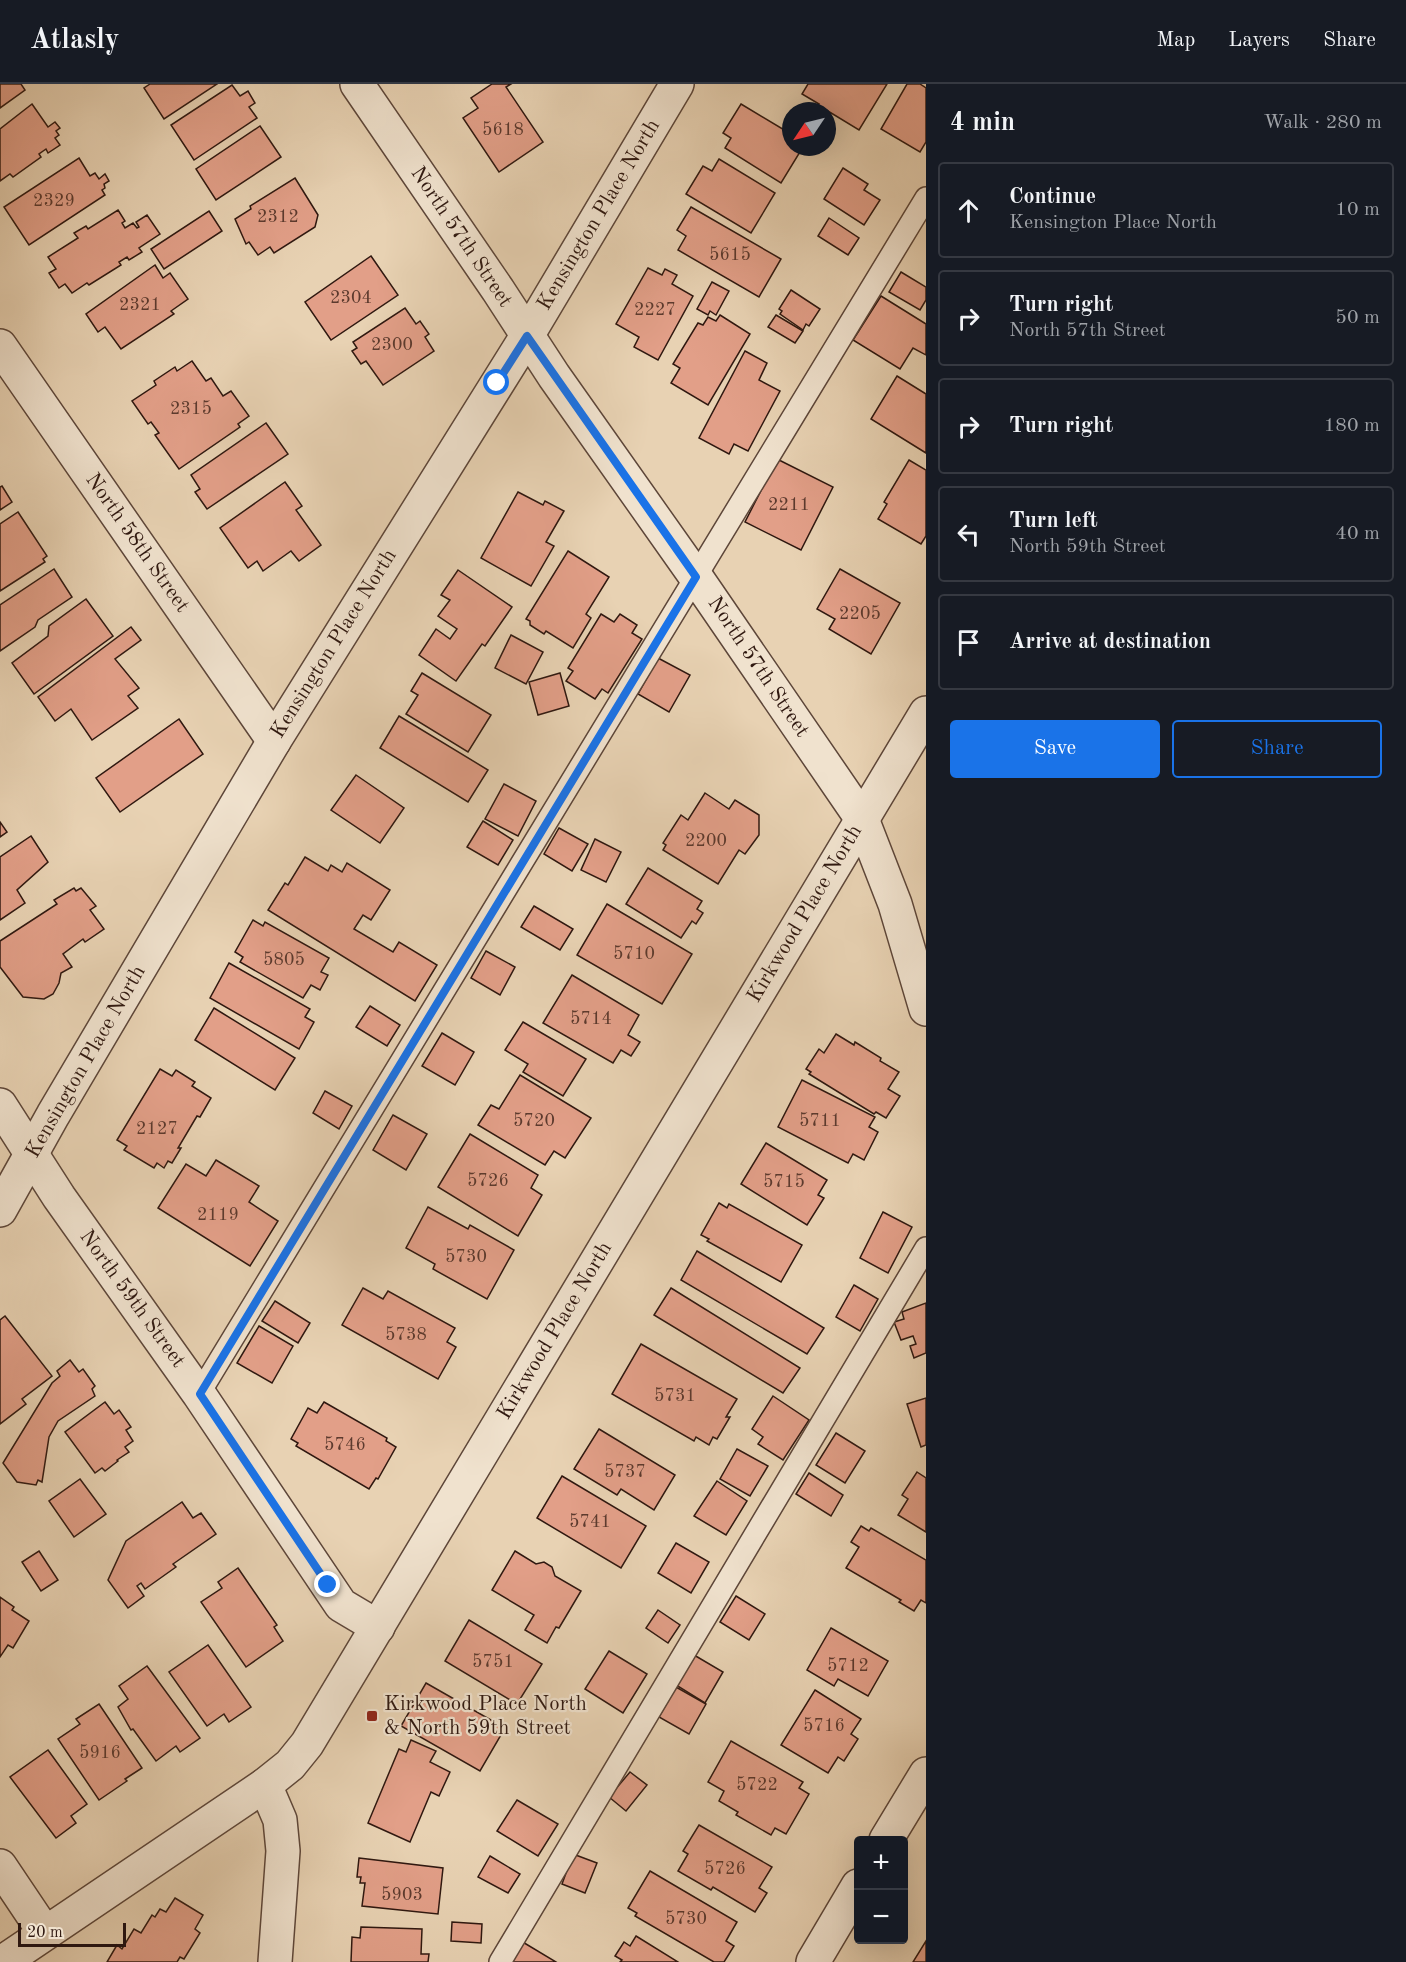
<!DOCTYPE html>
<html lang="en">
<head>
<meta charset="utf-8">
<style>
  :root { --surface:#171b24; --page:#20242c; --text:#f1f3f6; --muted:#9ea1a6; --line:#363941; --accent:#1a73e8 }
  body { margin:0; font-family:"Old Standard TT",serif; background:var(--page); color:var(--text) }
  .controls { position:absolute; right:18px; bottom:18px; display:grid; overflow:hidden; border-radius:6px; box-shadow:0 6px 24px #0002 }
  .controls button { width:54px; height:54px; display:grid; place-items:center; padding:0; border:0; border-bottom:2px solid var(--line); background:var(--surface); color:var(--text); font:30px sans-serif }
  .compass { position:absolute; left:782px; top:18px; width:54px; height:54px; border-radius:50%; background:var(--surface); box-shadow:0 6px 24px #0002; rotate:235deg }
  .scale { position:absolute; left:18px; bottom:15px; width:108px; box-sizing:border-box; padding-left:6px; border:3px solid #2f1810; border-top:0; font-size:16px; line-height:21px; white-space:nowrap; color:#2f1810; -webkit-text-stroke:4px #f0e2ce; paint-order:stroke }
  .stop { position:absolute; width:18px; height:18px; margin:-14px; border:4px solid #1a73e8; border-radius:50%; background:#fff }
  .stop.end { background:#1a73e8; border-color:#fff; box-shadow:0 2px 6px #0008 }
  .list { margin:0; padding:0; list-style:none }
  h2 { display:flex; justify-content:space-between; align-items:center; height:78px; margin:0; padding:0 24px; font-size:26px }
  h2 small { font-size:20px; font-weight:400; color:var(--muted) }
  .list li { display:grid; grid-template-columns:39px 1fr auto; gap:18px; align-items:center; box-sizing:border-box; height:96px; margin:0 12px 12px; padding:0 12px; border:2px solid var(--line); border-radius:6px }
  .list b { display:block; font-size:22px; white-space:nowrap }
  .list p { margin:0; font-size:20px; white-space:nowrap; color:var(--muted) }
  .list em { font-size:20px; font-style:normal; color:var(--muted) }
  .actions { display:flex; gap:12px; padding:18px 24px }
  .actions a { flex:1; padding:14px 0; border:2px solid var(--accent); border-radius:6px; text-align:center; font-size:21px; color:var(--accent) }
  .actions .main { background:var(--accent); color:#fff }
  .icon { flex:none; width:33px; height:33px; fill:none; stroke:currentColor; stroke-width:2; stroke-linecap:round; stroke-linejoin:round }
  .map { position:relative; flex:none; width:926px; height:1878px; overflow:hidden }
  header { display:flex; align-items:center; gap:36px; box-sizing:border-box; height:84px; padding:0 30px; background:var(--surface); border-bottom:2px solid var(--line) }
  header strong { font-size:28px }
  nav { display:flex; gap:33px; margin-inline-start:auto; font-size:21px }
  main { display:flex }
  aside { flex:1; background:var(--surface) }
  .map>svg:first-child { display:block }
  .building { fill:#e29f88; stroke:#2f1810; stroke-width:1.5 }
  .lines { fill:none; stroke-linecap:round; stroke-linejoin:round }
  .service-casing { stroke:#5d4639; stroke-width:24 }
  .minor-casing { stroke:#5d4639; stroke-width:36 }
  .tertiary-casing { stroke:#5d4639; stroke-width:36 }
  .service { stroke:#f0e2ce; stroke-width:21 }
  .minor { stroke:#f0e2ce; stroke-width:33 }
  .tertiary { stroke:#f0e2ce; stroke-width:33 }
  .route { stroke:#1a73e8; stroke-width:8 }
  .poi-dot { fill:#8f2418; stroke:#f0e2ce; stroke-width:2 }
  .labels { text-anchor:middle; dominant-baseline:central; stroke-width:4.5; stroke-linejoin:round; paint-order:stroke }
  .number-label { font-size:18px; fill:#5c3a2e }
  .street-label { font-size:21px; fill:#2f1810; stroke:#f0e2ce }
  .poi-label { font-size:21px; fill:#2f1810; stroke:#f0e2ce; text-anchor:start }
</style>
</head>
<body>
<header>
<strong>Atlasly</strong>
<nav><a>Map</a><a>Layers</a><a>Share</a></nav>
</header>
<main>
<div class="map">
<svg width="926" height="1878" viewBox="0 0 926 1878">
  <rect width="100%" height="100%" fill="#e8d2b3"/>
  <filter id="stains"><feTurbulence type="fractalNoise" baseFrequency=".00333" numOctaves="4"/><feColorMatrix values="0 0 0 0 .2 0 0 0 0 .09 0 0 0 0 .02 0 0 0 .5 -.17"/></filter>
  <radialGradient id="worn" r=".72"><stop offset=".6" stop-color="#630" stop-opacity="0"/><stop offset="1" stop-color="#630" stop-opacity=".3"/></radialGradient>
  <g class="building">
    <polygon points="0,0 21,0 25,6 0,24"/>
    <polygon points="150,0 217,0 164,35 144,4"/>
    <polygon points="492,0 511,0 506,3 543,58 499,88 463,34 478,24 471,14"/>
    <polygon points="808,0 887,0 859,46 818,21 819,20 802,10"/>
    <polygon points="907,0 920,0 926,4 926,58 920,68 881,45"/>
    <polygon points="232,1 240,12 248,7 255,19 249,23 257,34 194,76 171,41"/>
    <polygon points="32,20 48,43 55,38 60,44 56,47 59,51 55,54 60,61 48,69 46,65 39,70 41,73 13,93 10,90 0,97 0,45"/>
    <polygon points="741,20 791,50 791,63 803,63 781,99 725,64 731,54 723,49"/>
    <polygon points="260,42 281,73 216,116 196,85"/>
    <polygon points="79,74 90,92 95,89 99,95 105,90 109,97 104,100 105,104 102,106 105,111 29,161 4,123"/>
    <polygon points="719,75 775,109 751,149 686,110 703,82 712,87"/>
    <polygon points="843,84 868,100 864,106 880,116 864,141 824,115"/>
    <polygon points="295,94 318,131 315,143 274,169 270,163 258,171 249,158 246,160 235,135 251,125 250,122"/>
    <polygon points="691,123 781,175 759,213 678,166 686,152 677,146"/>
    <polygon points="118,126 125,137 122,139 125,144 133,139 137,144 139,143 136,138 147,131 160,150 139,164 142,168 129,176 127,173 119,178 121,181 89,201 87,199 72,209 65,200 59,204 49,189 56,185 48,173 78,154 74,149 86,142 88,145"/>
    <polygon points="209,127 222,147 164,185 151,165"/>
    <polygon points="829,134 859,154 848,171 818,152"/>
    <polygon points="371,172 398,211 331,256 305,218"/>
    <polygon points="155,181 163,194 170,189 188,215 171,227 174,230 121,265 105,243 98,248 86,230"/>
    <polygon points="648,184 662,191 665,185 677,191 672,200 693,212 658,276 634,263 639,253 616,240"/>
    <polygon points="901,188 926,203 926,216 920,226 889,208"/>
    <polygon points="712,198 729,207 716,231 710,227 708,231 697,225"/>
    <polygon points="791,206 820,225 809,242 806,240 803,246 780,230 782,227 779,225"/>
    <polygon points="881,212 926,240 926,271 913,264 900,285 853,256"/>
    <polygon points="405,224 416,240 420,237 429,250 425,253 434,267 383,301 366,277 361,280 352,267 357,264 353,258"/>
    <polygon points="720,231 750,250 708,321 671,299 680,284 673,280 698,239 703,241 708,233 716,237"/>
    <polygon points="776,231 803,247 795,259 768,243"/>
    <polygon points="745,267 767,279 759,296 780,307 748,367 734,360 729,370 699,354"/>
    <polygon points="192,277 206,297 211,294 223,312 231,307 249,332 238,340 240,343 179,385 155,351 159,349 151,338 148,340 132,317 156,301 154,297 175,283 177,287"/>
    <polygon points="897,292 926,310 926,369 871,335"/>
    <polygon points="266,339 288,370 207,425 195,408 200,405 191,391"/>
    <polygon points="777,375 833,403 801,466 745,438"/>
    <polygon points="909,376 926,386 926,452 921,460 878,435 887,420 884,418"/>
    <polygon points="285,398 302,422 296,426 321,461 299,477 291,467 263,487 257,477 248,484 220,444"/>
    <polygon points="2,402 12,418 0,426 0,403"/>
    <polygon points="518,408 543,421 545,417 564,427 546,458 554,462 531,502 481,474"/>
    <polygon points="18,428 47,472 43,475 45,478 0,507 0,440"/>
    <polygon points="568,467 609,493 586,530 591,534 573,564 546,547 544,550 530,541 530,537 526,535"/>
    <polygon points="54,485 72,513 38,536 35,543 0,567 0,521"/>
    <polygon points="840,485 900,519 871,570 829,545 835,535 817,525"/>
    <polygon points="458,486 512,523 485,562 482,560 456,597 419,571 436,545 450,555 457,545 438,532 450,516 441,511"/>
    <polygon points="86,515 113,552 34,610 12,579 48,552 49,542"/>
    <polygon points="601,530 614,538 620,530 637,541 632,549 642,555 608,609 602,605 595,615 566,597 573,587 568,584"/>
    <polygon points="131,543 141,556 115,575 139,604 128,612 138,624 92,656 71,625 55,637 38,613"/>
    <polygon points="511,551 543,568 526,600 495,584"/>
    <polygon points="658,574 690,591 669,628 638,610"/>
    <polygon points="422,589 491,631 468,668 406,630 418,611 411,607"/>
    <polygon points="560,589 569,622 538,631 529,598"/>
    <polygon points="399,632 488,686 468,718 380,664"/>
    <polygon points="179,635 203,670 120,728 96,694"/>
    <polygon points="356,691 404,724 380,759 331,726"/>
    <polygon points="504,700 536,717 518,752 485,735"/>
    <polygon points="705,709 729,725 735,716 759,731 759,751 745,770 739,766 718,800 663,766 666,761 663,759 681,731 688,736"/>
    <polygon points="483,737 513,756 498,781 467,763"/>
    <polygon points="0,738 7,748 0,753"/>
    <polygon points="559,744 588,760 572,787 544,770"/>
    <polygon points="31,752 48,778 17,806 25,819 0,836 0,773"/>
    <polygon points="595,755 621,768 606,798 581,786"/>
    <polygon points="305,773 328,787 331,781 342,788 347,779 390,806 371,836 363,831 354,845 393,868 399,858 437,881 415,917 268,826 285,799 288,801"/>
    <polygon points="648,784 702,817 697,825 703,829 696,840 692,837 681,854 626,820"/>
    <polygon points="74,804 76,807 81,804 96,822 90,826 104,845 85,858 83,855 63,870 72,883 61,889 59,899 53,910 44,915 23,913 0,883 0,857 57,820 54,816"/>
    <polygon points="607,820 692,870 662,920 577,871"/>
    <polygon points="534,822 573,845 560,866 521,843"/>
    <polygon points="253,836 263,842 265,838 329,874 321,888 328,891 320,906 311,901 303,914 240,878 243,873 235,868"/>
    <polygon points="486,867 515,883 500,911 471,894"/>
    <polygon points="229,879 310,925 305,933 314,938 299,965 210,914"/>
    <polygon points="572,891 639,931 628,951 640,958 631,972 621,966 613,979 543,939"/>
    <polygon points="370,922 400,941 387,962 356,943"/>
    <polygon points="214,924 295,974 275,1006 195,956"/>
    <polygon points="523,938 586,975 563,1012 523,988 528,980 505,966"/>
    <polygon points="442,949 474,968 455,1001 422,982"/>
    <polygon points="836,950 854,961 855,958 881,974 880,977 899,988 888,1005 900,1012 886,1034 876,1028 874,1030 809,990 811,988 806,985 819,965 824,969"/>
    <polygon points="160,985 172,992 176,986 195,998 192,1002 211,1014 200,1033 197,1032 178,1064 181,1064 172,1079 168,1077 164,1084 157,1079 154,1084 124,1066 127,1062 117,1056"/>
    <polygon points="520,991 591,1034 565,1074 554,1067 545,1081 478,1041 491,1021 499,1025"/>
    <polygon points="802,996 875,1033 869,1043 878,1048 864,1076 853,1070 848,1079 778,1043"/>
    <polygon points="325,1007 352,1022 339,1045 313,1029"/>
    <polygon points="393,1031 427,1050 406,1086 373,1066"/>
    <polygon points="470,1050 538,1091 531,1104 542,1111 518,1152 438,1103"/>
    <polygon points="766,1059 827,1096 818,1111 824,1114 807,1141 741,1100"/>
    <polygon points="216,1076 259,1102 249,1118 278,1137 250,1182 158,1124 186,1080 206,1092"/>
    <polygon points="719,1119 727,1124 729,1120 802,1161 781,1198 707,1157 709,1155 701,1151"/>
    <polygon points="428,1123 468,1145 470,1141 514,1166 487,1215 433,1185 435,1180 406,1164"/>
    <polygon points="883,1128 912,1143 888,1189 860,1174"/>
    <polygon points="697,1167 824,1244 807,1270 681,1196"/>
    <polygon points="854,1201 878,1215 860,1247 836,1233"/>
    <polygon points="363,1204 383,1215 388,1207 455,1244 447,1258 456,1263 438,1295 342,1241"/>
    <polygon points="671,1204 800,1284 783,1309 654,1231"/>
    <polygon points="275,1217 310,1239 298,1259 262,1237"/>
    <polygon points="926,1219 926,1269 914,1274 910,1262 916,1260 913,1252 901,1256 894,1238 904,1235 902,1228"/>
    <polygon points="5,1232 52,1292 22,1315 26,1320 0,1340 0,1236"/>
    <polygon points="259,1242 293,1262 272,1299 237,1279"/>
    <polygon points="641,1260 737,1315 726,1333 730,1333 717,1355 713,1353 709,1361 696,1353 694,1357 612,1310"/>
    <polygon points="70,1276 79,1288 83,1285 95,1302 92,1305 95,1312 58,1337 49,1353 42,1398 38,1396 36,1401 17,1398 3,1379 52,1299 60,1292 57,1287"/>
    <polygon points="773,1312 809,1336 783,1376 758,1360 763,1353 752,1345"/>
    <polygon points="926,1314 926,1361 921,1363 907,1320"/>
    <polygon points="105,1318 114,1330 119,1326 131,1343 126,1346 133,1357 125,1363 129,1368 117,1376 118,1377 105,1387 102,1384 95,1389 65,1348"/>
    <polygon points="324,1318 387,1354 386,1357 396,1363 378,1395 376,1394 369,1405 296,1362 298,1359 291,1355 308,1324 317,1329"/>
    <polygon points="599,1345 675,1391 654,1426 621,1405 617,1411 574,1385"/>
    <polygon points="836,1349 865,1367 845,1399 816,1381"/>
    <polygon points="737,1365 768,1382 750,1412 720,1395"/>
    <polygon points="917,1388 926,1394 926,1448 898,1431 908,1415 902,1411"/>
    <polygon points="809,1389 843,1411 831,1432 796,1410"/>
    <polygon points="562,1392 646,1442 621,1484 537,1434"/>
    <polygon points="80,1395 106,1430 74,1453 49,1417"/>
    <polygon points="717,1397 747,1417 726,1451 694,1432"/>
    <polygon points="182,1418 193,1434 201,1429 216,1450 173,1480 176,1483 145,1505 141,1499 137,1502 144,1512 128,1524 108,1496 126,1457"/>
    <polygon points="861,1442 869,1447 871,1444 926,1476 926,1519 921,1516 914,1527 899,1518 901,1516 846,1484 859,1463 851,1458"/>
    <polygon points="676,1459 709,1478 691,1509 658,1489"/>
    <polygon points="39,1467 58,1496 41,1507 22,1478"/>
    <polygon points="515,1467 536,1480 544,1478 552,1483 555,1492 581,1507 559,1544 556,1543 547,1559 525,1546 534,1531 492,1506"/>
    <polygon points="238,1484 277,1541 274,1543 283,1557 246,1583 201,1518 222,1504 218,1498"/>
    <polygon points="736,1512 765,1530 749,1556 720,1538"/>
    <polygon points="0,1513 14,1523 12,1526 29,1537 13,1564 8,1561 0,1573"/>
    <polygon points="658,1526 680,1541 668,1559 646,1544"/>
    <polygon points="469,1536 542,1580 517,1620 445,1577"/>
    <polygon points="831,1544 888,1577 868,1612 838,1595 834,1602 807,1586"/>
    <polygon points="208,1561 251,1623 229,1638 224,1630 207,1642 169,1588"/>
    <polygon points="609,1567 647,1590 623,1629 585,1605"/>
    <polygon points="694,1571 723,1588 705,1619 676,1601"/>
    <polygon points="147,1582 200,1654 180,1668 176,1662 156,1677 133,1645 131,1646 118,1623 128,1615 119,1602"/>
    <polygon points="426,1599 505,1644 480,1687 401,1642"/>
    <polygon points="676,1603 706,1620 689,1650 659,1633"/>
    <polygon points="815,1606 861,1635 851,1650 858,1655 844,1677 838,1673 828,1689 781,1661"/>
    <polygon points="99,1620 142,1684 125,1695 127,1697 99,1716 58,1655 80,1640 76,1635"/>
    <polygon points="411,1656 436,1667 430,1678 450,1688 439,1712 431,1708 410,1758 368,1739 399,1665 406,1668"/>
    <polygon points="731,1657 803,1698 799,1704 809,1710 786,1750 775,1744 771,1751 736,1731 738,1728 719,1717 724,1707 708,1698"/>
    <polygon points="48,1666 87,1720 71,1732 76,1739 56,1754 10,1693"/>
    <polygon points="630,1688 647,1701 626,1727 609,1713"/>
    <polygon points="517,1716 558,1740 538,1772 497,1747"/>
    <polygon points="699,1741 772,1783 759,1804 767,1809 755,1828 713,1803 711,1806 678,1787 688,1770 683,1767"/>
    <polygon points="573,1770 597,1779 585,1809 562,1800"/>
    <polygon points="490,1772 520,1790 508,1809 478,1793"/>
    <polygon points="359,1774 443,1784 438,1830 362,1822 365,1799 360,1799 361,1793 357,1793"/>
    <polygon points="650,1787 737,1838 726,1857 734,1862 724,1878 714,1878 635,1832 637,1829 628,1824"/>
    <polygon points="175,1814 203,1831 195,1845 200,1849 184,1875 180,1873 177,1878 107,1878 117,1861 122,1865 134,1845 141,1849 152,1831 155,1833 160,1825 166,1828"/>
    <polygon points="452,1838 482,1840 481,1859 451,1857"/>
    <polygon points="361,1843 422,1845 421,1870 429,1870 428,1878 351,1878 352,1853 360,1854"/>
    <polygon points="636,1852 678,1878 620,1878 622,1876 615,1872 624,1858 630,1862"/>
    <polygon points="521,1857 556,1878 509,1878"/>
    <polygon points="926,1857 926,1878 913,1878"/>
  </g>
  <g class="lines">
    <defs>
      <g id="service">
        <polyline points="199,1310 926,114"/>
        <polyline points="500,1878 926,1164"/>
      </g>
      <g id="minor">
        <polyline points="357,0 498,206 554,292 696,493 862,735 895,820 926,925"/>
        <polyline points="0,262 274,657"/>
        <polyline points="0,1021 59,1113 199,1310 341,1521 378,1543"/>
        <polyline points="0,1126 53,1031 274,657 527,252 677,0"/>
        <polyline points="265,1701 280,1736 283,1767 275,1878"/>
        <polyline points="886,1756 926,1690"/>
        <polyline points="0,1782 45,1849"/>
        <polyline points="813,1878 858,1802"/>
      </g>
      <polyline id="tertiary" points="3,1878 265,1701 290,1681 307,1660 926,629"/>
    </defs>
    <use href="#service" class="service-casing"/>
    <use href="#minor" class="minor-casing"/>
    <use href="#tertiary" class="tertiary-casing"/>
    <use href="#service" class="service"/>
    <use href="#minor" class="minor"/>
    <use href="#tertiary" class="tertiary"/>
  </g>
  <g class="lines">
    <polyline class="route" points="328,1501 200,1310 696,493 527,252 497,299"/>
  </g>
  <rect class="poi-dot" x="366" y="1626" width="12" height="12" rx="3"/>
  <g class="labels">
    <g class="number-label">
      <text x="503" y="46">5618</text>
      <text x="54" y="117">2329</text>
      <text x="278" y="133">2312</text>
      <text x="730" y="171">5615</text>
      <text x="351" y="214">2304</text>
      <text x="140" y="221">2321</text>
      <text x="655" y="226">2227</text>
      <text x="392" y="261">2300</text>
      <text x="191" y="325">2315</text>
      <text x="789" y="421">2211</text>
      <text x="860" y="530">2205</text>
      <text x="706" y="757">2200</text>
      <text x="634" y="870">5710</text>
      <text x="284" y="876">5805</text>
      <text x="591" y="935">5714</text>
      <text x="534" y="1037">5720</text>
      <text x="820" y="1037">5711</text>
      <text x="157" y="1045">2127</text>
      <text x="488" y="1097">5726</text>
      <text x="784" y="1098">5715</text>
      <text x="218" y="1131">2119</text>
      <text x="466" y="1173">5730</text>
      <text x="406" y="1251">5738</text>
      <text x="675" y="1312">5731</text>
      <text x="345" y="1361">5746</text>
      <text x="625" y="1388">5737</text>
      <text x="590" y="1438">5741</text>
      <text x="493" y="1578">5751</text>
      <text x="848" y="1582">5712</text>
      <text x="824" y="1642">5716</text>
      <text x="100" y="1669">5916</text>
      <text x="757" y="1701">5722</text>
      <text x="725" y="1785">5726</text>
      <text x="402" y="1811">5903</text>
      <text x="686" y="1835">5730</text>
    </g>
    <g class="street-label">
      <text transform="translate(599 131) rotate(-59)">Kensington Place North</text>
      <text transform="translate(461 153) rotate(56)">North 57th Street</text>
      <text transform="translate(137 459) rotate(55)">North 58th Street</text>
      <text transform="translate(334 560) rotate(-58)">Kensington Place North</text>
      <text transform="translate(758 583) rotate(56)">North 57th Street</text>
      <text transform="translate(805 830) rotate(-59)">Kirkwood Place North</text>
      <text transform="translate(86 978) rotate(-60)">Kensington Place North</text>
      <text transform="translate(132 1215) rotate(54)">North 59th Street</text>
      <text transform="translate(555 1247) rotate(-59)">Kirkwood Place North</text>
    </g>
    <g class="poi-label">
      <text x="384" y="1620">Kirkwood Place North<tspan x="384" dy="24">&amp; North 59th Street</tspan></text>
    </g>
  </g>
  <rect width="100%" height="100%" filter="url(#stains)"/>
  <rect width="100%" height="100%" fill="url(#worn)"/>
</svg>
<div class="controls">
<button>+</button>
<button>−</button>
</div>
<svg class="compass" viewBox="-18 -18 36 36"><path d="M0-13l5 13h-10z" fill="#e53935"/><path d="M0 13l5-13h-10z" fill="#9ea1a6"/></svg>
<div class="scale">20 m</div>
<div class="stop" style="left:497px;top:299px"></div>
<div class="stop end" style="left:328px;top:1501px"></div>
</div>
<aside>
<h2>4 min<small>Walk · 280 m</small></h2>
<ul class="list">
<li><svg class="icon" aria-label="ahead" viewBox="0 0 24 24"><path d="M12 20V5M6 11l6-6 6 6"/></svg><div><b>Continue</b><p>Kensington Place North</p></div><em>10 m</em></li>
<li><svg class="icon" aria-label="right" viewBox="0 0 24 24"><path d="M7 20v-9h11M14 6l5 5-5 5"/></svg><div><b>Turn right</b><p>North 57th Street</p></div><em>50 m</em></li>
<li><svg class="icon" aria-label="right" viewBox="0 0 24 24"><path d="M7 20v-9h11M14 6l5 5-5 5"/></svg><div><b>Turn right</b></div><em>180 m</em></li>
<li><svg class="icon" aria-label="left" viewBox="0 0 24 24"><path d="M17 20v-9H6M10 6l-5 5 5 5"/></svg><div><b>Turn left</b><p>North 59th Street</p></div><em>40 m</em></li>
<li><svg class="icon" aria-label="arrive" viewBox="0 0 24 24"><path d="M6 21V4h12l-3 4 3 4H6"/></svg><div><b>Arrive at destination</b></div></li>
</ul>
<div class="actions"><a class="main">Save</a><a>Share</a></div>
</aside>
</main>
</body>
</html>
